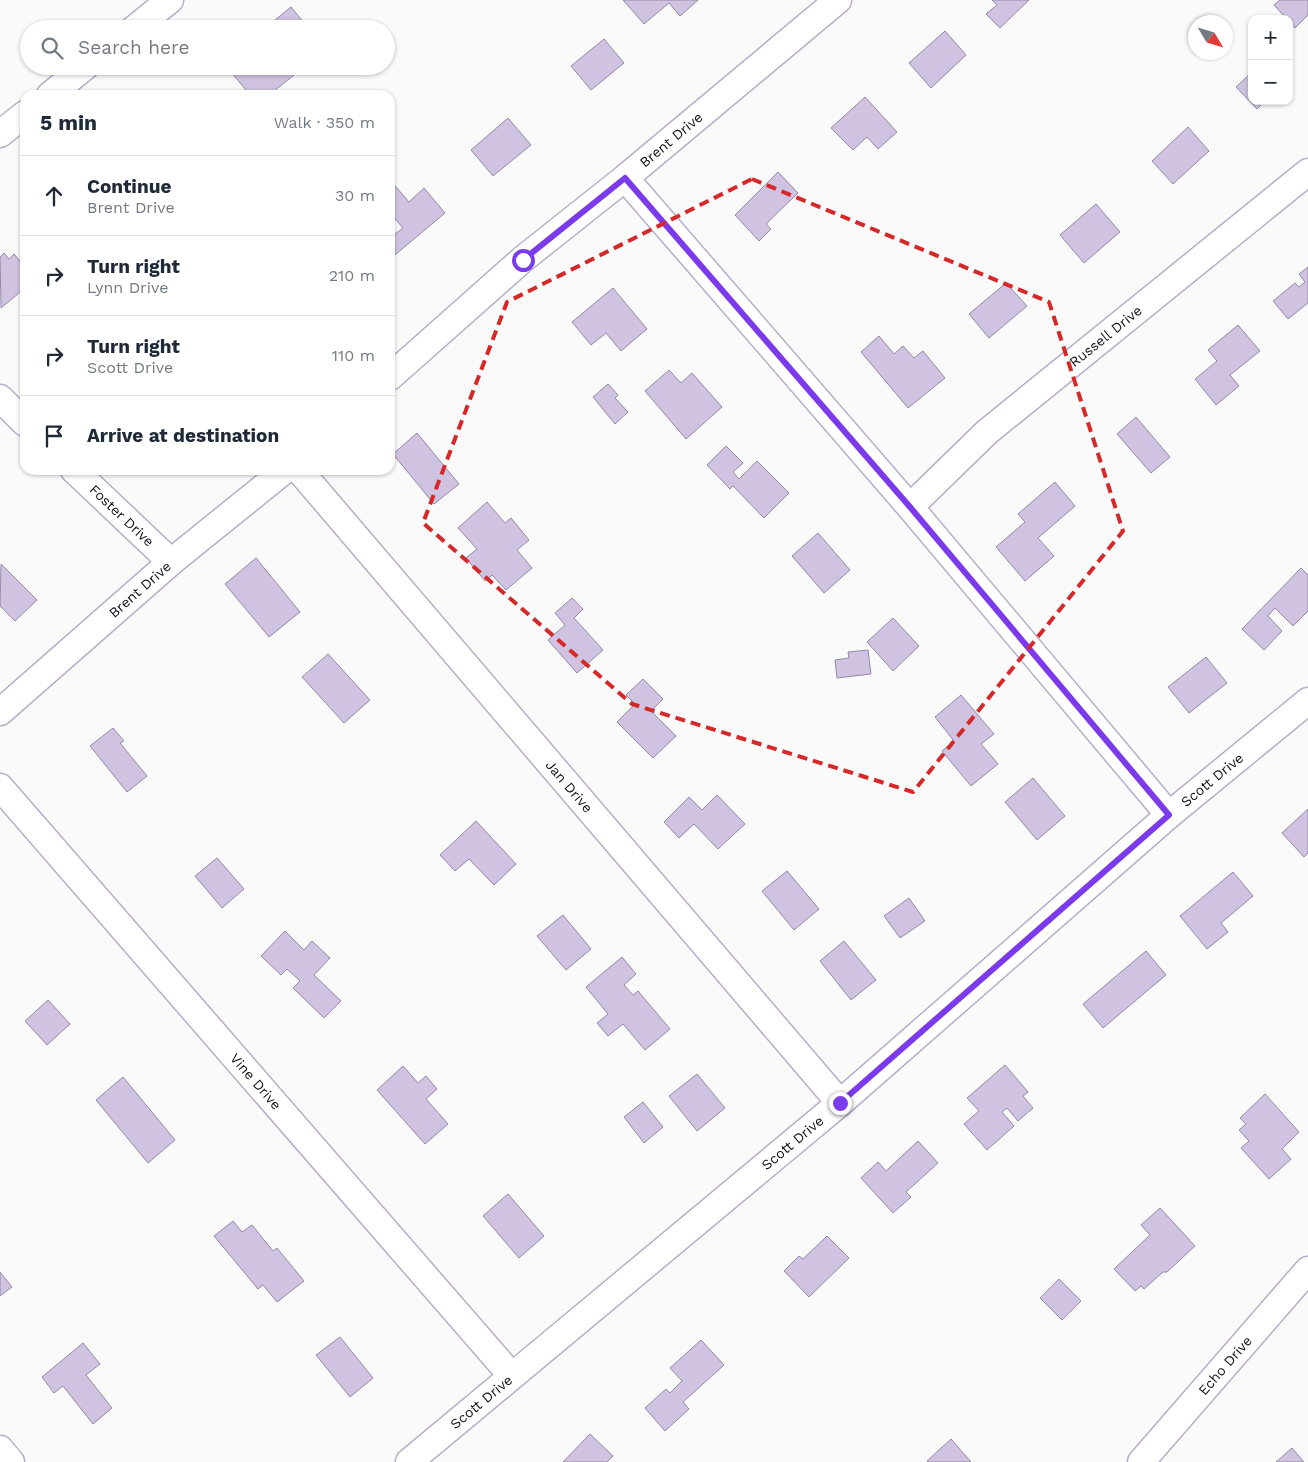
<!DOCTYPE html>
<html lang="en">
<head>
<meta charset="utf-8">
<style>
  :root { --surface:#fff; --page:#f6f6f7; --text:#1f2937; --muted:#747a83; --line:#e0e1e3 }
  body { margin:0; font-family:"Work Sans",sans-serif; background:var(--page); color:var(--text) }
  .controls { position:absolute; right:15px; top:15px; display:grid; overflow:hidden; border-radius:10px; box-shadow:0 1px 4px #0004 }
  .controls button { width:45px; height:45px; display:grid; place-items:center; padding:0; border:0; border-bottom:1px solid var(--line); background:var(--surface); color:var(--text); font:25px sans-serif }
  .compass { position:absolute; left:1188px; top:15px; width:45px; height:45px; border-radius:50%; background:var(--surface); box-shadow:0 1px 4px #0004; rotate:128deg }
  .stop { position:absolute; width:15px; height:15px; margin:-11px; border:4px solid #7c3aed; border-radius:50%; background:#fff }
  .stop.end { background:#7c3aed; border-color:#fff; box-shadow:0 1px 5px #0008 }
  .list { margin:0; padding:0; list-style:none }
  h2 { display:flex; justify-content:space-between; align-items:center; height:65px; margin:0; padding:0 20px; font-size:21px }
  h2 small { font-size:16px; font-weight:400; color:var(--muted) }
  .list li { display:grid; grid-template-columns:32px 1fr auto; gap:15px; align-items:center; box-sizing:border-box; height:80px; padding:0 20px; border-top:1px solid var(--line) }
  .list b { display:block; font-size:19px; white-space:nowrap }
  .list p { margin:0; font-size:16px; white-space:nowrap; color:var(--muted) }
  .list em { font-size:16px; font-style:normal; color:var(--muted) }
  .icon { flex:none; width:28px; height:28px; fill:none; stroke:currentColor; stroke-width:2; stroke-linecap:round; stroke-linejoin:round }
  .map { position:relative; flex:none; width:1308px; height:1462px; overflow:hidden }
  .search { position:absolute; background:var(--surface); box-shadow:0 1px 4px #0004; left:20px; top:20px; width:375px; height:55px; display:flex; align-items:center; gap:12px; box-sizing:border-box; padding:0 18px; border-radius:28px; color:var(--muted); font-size:19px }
  .panel { position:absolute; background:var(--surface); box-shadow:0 1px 4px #0004; left:20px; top:90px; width:375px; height:385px; border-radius:15px }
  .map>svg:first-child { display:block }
  .building { fill:#cfc3e1; stroke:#9489a5 }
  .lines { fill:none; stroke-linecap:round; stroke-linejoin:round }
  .minor-casing { stroke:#b8adca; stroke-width:29 }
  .minor { stroke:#fff; stroke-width:26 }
  .route { stroke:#7c3aed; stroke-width:6 }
  .marked { fill:none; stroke:#d62828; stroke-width:4; stroke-dasharray:10 6; stroke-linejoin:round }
  .labels { text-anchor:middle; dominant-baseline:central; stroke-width:4.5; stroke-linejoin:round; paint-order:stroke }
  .street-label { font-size:14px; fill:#130f19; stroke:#fafafa }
</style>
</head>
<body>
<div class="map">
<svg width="1308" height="1462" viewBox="0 0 1308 1462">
  <rect width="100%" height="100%" fill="#fafafa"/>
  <g class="building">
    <polygon points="623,0 698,0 680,16 669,3 644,24"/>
    <polygon points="992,0 1029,0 1000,28 986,14 997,5"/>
    <polygon points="1280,0 1308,0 1308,15 1295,28 1274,5"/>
    <polygon points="291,7 309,29 264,29"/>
    <polygon points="945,31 966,55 931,88 909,63"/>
    <polygon points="604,39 624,63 591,90 571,66"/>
    <polygon points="226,66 287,66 294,75 269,95 250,95"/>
    <polygon points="1252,72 1252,101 1265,101 1257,109 1236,87"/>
    <polygon points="865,97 897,132 878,149 867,137 853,150 831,128"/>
    <polygon points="508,118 531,145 493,176 471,150"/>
    <polygon points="1188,127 1209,151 1173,184 1152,161"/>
    <polygon points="778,172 798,193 766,224 771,229 759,241 735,215"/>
    <polygon points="390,180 409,202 424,188 445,213 390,259 390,238 403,228 390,213"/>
    <polygon points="1096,204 1120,232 1084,263 1060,235"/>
    <polygon points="4,253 9,259 14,254 25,267 25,288 1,308 0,257"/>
    <polygon points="1308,267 1308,303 1288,319 1273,301 1295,283 1299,287 1305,282 1299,274"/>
    <polygon points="1006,283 1027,306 989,338 969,314"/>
    <polygon points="613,288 647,329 621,351 606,333 591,345 572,322"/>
    <polygon points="1238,325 1260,351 1230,375 1239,386 1216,405 1195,379 1217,361 1208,350"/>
    <polygon points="879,336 894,354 903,346 914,358 923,351 945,378 908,408 861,352"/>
    <polygon points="669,370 681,383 692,373 722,407 686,439 645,391"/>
    <polygon points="608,384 618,395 615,398 628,412 615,424 593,397"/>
    <polygon points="1136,417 1170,457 1151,473 1117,434"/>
    <polygon points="417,433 459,484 434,504 393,454"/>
    <polygon points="726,446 743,463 733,472 739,479 757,461 789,493 764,518 733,486 730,489 707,465"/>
    <polygon points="1055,482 1075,506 1038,538 1054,556 1025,581 996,547 1025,522 1018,514"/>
    <polygon points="487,502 505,523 511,518 529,540 517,550 532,568 506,590 492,575 485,581 466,558 477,549 458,528"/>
    <polygon points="818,533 850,570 824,593 792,556"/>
    <polygon points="256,558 300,612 269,637 225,584"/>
    <polygon points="1,564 37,600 15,621 0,606"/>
    <polygon points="1301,568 1308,575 1308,611 1293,626 1275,608 1268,616 1282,631 1264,650 1242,629"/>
    <polygon points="572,598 583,609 574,618 603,650 577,673 548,640 565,625 555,613"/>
    <polygon points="893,618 919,646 893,671 867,642"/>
    <polygon points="868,650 871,674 837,678 835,660 849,658 848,652"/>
    <polygon points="328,654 370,700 344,723 302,677"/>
    <polygon points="1206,657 1227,683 1189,713 1168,687"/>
    <polygon points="643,679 663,699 651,711 676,736 653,758 617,722 635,704 626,695"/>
    <polygon points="961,695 994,734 981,744 998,764 971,786 942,751 954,741 935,717"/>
    <polygon points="113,728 124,741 120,743 147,776 127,792 90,746"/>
    <polygon points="1033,778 1065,816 1037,840 1005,802"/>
    <polygon points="717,795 745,824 718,849 694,824 679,838 664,822 689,797 702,810"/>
    <polygon points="1308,809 1308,853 1304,857 1282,833"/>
    <polygon points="476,821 516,864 494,885 469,859 455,871 440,855"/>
    <polygon points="217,858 244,889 222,908 195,876"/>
    <polygon points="787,871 819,909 794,930 762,891"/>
    <polygon points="1233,872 1253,896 1221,923 1228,932 1207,949 1180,916"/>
    <polygon points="909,898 925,921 900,938 884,916"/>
    <polygon points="563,915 591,949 566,970 537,936"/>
    <polygon points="285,931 304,950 312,941 330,958 314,975 341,1001 324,1018 293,988 300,981 287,969 281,975 261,956"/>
    <polygon points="844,941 876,980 851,1000 820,961"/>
    <polygon points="1146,951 1166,975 1103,1028 1083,1004"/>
    <polygon points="622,957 636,974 624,985 633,995 638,991 670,1029 645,1050 623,1024 608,1036 597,1023 608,1014 586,987"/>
    <polygon points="48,1000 70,1024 47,1045 25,1021"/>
    <polygon points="1005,1065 1028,1092 1023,1096 1033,1108 1018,1121 1007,1108 1002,1112 1014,1126 987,1150 964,1124 979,1111 967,1098"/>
    <polygon points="403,1066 418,1083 426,1076 437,1089 426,1099 448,1124 425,1144 377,1090"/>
    <polygon points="697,1074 725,1108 697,1131 669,1096"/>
    <polygon points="123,1077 175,1140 148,1163 96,1100"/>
    <polygon points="1265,1094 1299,1132 1282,1149 1291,1159 1269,1179 1241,1148 1249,1141 1239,1130 1246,1124 1240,1118"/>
    <polygon points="643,1102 663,1127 644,1143 624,1117"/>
    <polygon points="918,1141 938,1163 906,1192 911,1197 893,1213 861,1178 878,1162 886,1171"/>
    <polygon points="508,1194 544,1236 519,1258 483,1216"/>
    <polygon points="1160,1208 1195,1246 1167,1272 1163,1272 1144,1289 1141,1286 1135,1291 1114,1269 1150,1235 1141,1225"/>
    <polygon points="233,1221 242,1232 252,1225 273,1251 277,1248 304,1281 277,1302 263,1285 258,1289 214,1236"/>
    <polygon points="827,1236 849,1258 809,1297 784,1271 799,1256 803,1259"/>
    <polygon points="0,1272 12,1287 0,1296"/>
    <polygon points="1059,1279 1081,1301 1062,1320 1040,1298"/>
    <polygon points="340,1337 373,1378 350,1397 316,1355"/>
    <polygon points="701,1340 724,1365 683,1402 689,1409 665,1431 645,1408 666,1389 670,1393 682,1381 670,1368"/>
    <polygon points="83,1343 100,1364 86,1375 112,1408 93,1424 63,1386 54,1393 42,1377"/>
    <polygon points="590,1434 613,1456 607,1462 563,1462"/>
    <polygon points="951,1439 971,1462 929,1462 927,1461"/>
    <polygon points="1292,1448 1304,1462 1276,1462"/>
  </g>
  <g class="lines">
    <defs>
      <g id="minor">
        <polyline points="134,29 170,0"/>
        <polyline points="50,95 86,66"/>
        <polyline points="0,134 25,114"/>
        <polyline points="625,178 910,507 1169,815"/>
        <path id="s1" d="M390,377L523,259L625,178L838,0"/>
        <polyline points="0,398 25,423"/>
        <path id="s2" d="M74,470L171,562"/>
        <path id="s3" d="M299,470L840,1103"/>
        <path id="s4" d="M910,507L987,432L1308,172"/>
        <path id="s5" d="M0,712L171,562L285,470"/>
        <path id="s6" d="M0,787L511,1375"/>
        <polyline points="0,1449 11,1462"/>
        <path id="s7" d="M409,1462L840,1103L1169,815L1308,701"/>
        <path id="s8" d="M1141,1462L1308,1270"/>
      </g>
    </defs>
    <use href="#minor" class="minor-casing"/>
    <use href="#minor" class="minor"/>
  </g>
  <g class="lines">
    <polyline class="route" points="523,260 625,178 910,507 1169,815 840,1103"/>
  </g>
  <path class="marked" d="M752,179L1049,302L1123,531L913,792L632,704L423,523L507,302Z"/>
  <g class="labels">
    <g class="street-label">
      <text stroke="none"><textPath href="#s1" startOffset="368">Brent Drive</textPath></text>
      <text stroke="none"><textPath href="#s4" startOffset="260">Russell Drive</textPath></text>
      <text stroke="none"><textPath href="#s2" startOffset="66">Foster Drive</textPath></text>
      <text stroke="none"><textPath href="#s5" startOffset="186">Brent Drive</textPath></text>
      <text stroke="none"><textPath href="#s7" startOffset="1054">Scott Drive</textPath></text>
      <text stroke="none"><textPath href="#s3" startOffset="416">Jan Drive</textPath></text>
      <text stroke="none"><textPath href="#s6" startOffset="390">Vine Drive</textPath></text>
      <text stroke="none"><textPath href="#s7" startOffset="499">Scott Drive</textPath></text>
      <text stroke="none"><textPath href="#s8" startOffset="128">Echo Drive</textPath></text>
      <text stroke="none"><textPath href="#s7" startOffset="94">Scott Drive</textPath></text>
    </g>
  </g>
</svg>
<div class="controls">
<button>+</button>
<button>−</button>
</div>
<svg class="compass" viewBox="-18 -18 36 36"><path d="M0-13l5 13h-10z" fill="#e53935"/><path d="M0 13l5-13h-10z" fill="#747a83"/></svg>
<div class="stop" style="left:523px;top:260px"></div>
<div class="stop end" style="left:840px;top:1103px"></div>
<div class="search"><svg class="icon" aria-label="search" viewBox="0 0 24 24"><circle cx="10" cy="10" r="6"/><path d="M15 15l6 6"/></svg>Search here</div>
<section class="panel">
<h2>5 min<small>Walk · 350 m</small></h2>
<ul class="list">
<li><svg class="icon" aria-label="ahead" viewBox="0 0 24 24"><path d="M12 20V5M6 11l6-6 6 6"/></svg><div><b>Continue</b><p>Brent Drive</p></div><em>30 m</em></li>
<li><svg class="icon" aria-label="right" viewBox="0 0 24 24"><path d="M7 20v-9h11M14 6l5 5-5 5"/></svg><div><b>Turn right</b><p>Lynn Drive</p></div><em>210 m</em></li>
<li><svg class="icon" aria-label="right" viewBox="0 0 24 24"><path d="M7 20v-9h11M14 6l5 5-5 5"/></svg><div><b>Turn right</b><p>Scott Drive</p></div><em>110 m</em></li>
<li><svg class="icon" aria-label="arrive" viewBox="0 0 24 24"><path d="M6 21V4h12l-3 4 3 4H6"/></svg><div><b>Arrive at destination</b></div></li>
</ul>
</section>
</div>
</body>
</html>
